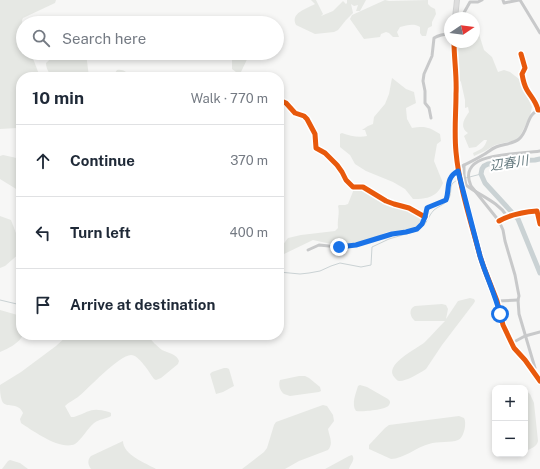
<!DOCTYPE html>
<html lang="en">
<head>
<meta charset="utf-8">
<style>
  :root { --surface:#fff; --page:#f6f6f7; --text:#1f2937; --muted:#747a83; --line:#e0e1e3 }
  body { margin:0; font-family:"Public Sans","Noto Sans JP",sans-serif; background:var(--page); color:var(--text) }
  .controls { position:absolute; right:12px; bottom:12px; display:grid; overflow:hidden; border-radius:8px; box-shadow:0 2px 6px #0003 }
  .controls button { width:36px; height:36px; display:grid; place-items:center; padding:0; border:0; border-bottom:1px solid var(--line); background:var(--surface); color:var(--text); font:20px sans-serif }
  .compass { position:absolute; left:444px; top:12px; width:36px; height:36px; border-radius:50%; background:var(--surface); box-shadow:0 2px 6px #0003; rotate:77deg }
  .stop { position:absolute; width:12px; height:12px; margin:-9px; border:3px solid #1a73e8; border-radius:50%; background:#fff }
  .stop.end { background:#1a73e8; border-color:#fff; box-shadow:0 1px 4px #0008 }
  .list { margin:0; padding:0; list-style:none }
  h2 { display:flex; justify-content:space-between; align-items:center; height:52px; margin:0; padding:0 16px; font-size:17px }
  h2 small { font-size:13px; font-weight:400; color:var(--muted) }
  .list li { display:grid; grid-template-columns:26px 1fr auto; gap:12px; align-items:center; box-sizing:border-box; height:72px; padding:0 16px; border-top:1px solid var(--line) }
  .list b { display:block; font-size:15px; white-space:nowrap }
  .list em { font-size:13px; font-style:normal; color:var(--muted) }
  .icon { flex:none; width:22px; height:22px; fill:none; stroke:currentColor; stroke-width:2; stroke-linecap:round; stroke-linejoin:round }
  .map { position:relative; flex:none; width:540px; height:469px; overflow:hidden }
  .search { position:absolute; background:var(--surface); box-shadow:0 2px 6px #0003; left:16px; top:16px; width:268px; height:44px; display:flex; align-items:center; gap:10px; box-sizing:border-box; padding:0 14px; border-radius:22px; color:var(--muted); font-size:15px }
  .panel { position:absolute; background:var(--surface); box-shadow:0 2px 6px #0003; left:16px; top:72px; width:268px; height:268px; border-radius:16px }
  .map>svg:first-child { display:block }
  .green { fill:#e6e8e4 }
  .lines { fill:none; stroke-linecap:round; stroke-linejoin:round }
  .stream { stroke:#cad2d4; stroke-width:1 }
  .river { stroke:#cad2d4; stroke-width:5 }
  .secondary-casing { stroke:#d3d4d4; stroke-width:6 }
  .street { stroke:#c8c9ca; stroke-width:3 }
  .secondary { stroke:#dedede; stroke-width:4 }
  .cycleway-casing { stroke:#fff; stroke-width:8 }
  .cycleway { stroke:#e8590c; stroke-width:5 }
  .route { stroke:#1a73e8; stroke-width:5 }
  .labels { text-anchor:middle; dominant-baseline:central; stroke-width:4; stroke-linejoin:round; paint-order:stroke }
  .water-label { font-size:13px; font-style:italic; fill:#657a7f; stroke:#fff }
</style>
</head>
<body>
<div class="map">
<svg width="540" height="469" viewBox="0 0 540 469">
  <rect width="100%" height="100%" fill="#f7f7f6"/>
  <g class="green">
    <polygon points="0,0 56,0 55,3 23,18 22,20 23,28 23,53 31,53 40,77 21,77 21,131 17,128 0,129"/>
    <path d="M311,0H316L323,14L321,16L333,11L343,1L346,4L347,3V0H366L360,11H356L358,5L354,6L351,4L353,13L346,20L338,30L334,32L315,34L296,25C290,13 306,9 315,4Z"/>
    <path d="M385,0L389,1L428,0V4L431,7L435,9L436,14L432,22V26L428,28L426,36H422L420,33V27C414,23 407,25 400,27L397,32L399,37H393L389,33L386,32L381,34L380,37L364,39L350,19L352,15Z"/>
    <path d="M477,33L479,34L484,50L492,57L498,72L504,70L510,72L519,79L532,107L530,116L520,136L516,140L495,145L485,151L474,156L473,153C481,149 484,149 487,140H484L476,147L469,148L464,136L468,133C459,127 464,119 469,112L468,107L465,108V100L461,82L459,79L457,56V50C462,46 468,42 474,42V34Z"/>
    <path d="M57,53H86L89,77C80,77 72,77 64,75C60,75 57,76 54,76C49,75 46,68 46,63Z"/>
    <polygon points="229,53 250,53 241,72 236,72 232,69 232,59"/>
    <path d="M117,70C124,69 127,73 132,77H115V73Z"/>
    <path d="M392,78L406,89L414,92L416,103L406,108L407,119L412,128C426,126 428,127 440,134L441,141L437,144L434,161L443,183C437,197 428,199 413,199L405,189L393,182L366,171L355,164L350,155L340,147V134L342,133C350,136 359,138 367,136L365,130H362L368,126L373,124L374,117L385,104L389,94Z"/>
    <polygon points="3,155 21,159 21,192 0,179 0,156"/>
    <path d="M357,187L364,188L392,205L420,215L421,220L420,223L415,228L387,232L370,240L357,243L340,245L331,244L313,240L284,254L282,246L288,238L301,235L335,231L338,228C337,220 340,213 338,206L339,205H345L348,204L354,189Z"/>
    <polygon points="0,216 11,220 19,241 21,248 21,252 5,266 0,268"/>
    <path d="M470,298L474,299L475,301L474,303L442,345L426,369L423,371C418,374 406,381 400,381C397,381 397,380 395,378C382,365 417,349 425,342C432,335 438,328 445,321H415C410,317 408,309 415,306L442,304L446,305L448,309L446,319L458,301Z"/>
    <path d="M0,310L21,316V335H23C18,344 9,348 0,352Z"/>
    <path d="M68,335H111L113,338L117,335H148C151,341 157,346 162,350C168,353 177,354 179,361L178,364L161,378L156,380L154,379C149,372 139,355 131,355C119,355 88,389 78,397C74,400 69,402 65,406L71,417H74C91,411 91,407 109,412L111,413V416C106,419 99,419 94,423C88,428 81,440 75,444C61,451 33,431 21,423L20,419L23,413C18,401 5,409 2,401C0,396 0,390 0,385L21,372L56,346Z"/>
    <polygon points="224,368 227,368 229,369 234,386 223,392 216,394 210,374 212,372"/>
    <path d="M299,376H305L309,378L320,387L321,391L319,392L290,396L284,394C280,391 278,385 280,380Z"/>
    <path d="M360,385L367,387L388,399C390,401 391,402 389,405C387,410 361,412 356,411C351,404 356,393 358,386Z"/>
    <path d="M525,390L530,394L534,403L538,441C537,447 530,449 525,451Z"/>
    <path d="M320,406L323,405L327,406L333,415L334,421L328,429C329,436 334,443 328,450L299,461L285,469H242L264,452L267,448L274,425L276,422Z"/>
    <path d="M459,416L464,418C467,423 464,438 458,440C451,443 438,441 429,444C417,447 403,459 391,459L369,449V445L385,428L389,425Z"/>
    <path d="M123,441C123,455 146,463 156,469H91C88,465 87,460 91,456Z"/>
    <path d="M352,455C356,460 350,464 349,469H325L349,456Z"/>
    <polygon points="10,460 20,463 28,469 2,469 8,461"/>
  </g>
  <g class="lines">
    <g class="stream">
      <polyline points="462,179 481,174"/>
      <path d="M419,229C427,225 428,216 434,210C439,206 446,204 449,198C453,190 447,183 459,180"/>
      <polyline points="279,272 300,274 309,273 320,271 331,266 340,263 361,267 371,265 372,247 389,239 416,231"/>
      <polyline points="0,300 21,305"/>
    </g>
    <polyline class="river" points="540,159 535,160 508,161 488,164 484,166 482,169 481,174 485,183 518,219 540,273"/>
    <defs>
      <g id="secondary">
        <polyline points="455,18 457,0"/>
        <path d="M454,42C454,59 457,76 456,94C456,113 454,132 456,152C459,186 471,222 480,256L484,268L497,301L503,325L514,348L525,360L540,381"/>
      </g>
    </defs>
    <use href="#secondary" class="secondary-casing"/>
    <g class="street">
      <polyline points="503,0 504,3 519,0"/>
      <polyline points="520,0 540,33"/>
      <polyline points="461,18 470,2 478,2 482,0"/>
      <path d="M521,54L525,68L522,74C523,80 524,85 527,90C531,97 536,101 538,110"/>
      <polyline points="279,100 286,103 295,113 304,116 307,119 315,134 316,148 325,153 337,165 342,172 346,180 353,187 363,187 386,201 394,204 409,208 425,217"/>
      <path d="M431,118L429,108L425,103V91L423,81L424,74L432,56L434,38C439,35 444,34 450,34"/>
      <path d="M464,165V175L466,185C480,196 497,201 507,216"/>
      <path d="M458,168C466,164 475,160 483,155C487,153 491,149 496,147C504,144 513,144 519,139C529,131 526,113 540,110"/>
      <path d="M499,221C511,214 524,212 537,211L540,224"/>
      <path d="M308,250L319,245L339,247L356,245L392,234L406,232L417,229L422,224L425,217L427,208L446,200C450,189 445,177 458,171"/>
      <polyline points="497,301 518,300"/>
      <polyline points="512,343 525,336 540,332"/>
      <path d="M533,371L535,368L519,314L518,300L519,296L515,275L505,241L503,230L499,221L471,186C455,150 521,155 540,151"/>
    </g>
    <use href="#secondary" class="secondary"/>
    <defs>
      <g id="cycleway">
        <path d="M454,42C454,59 457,76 456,94C456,113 454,132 456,152C459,186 471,222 480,256L484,268L497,301L503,325L514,348L525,360L540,381"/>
        <path d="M521,54L525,68L522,74C523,80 524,85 527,90C531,97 536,101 538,110H540"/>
        <polyline points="279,100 286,103 295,113 304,116 307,119 315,134 316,148 325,153 337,165 342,172 346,180 353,187 363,187 386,201 394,204 409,208 425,217"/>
        <path d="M499,221C511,214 524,212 537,211L540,224"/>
      </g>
    </defs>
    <use href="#cycleway" class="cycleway-casing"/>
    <use href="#cycleway" class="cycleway"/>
  </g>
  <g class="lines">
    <path class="route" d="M339,247L356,245L392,234L406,232L417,229L422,224L425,217L427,208L429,207L446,200C450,189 445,178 458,171L480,256C486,276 495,294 500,314"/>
  </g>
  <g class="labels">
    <g class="water-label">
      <text transform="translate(509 163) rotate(-9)">辺春川</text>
    </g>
  </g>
</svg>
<div class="controls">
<button>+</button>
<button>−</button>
</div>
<svg class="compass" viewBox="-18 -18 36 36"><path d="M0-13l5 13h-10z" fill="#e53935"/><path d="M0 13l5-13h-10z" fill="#747a83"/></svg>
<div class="stop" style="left:500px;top:314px"></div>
<div class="stop end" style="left:339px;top:247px"></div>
<div class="search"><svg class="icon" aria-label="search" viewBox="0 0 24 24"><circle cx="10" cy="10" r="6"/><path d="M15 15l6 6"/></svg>Search here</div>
<section class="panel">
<h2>10 min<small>Walk · 770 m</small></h2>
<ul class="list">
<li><svg class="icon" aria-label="ahead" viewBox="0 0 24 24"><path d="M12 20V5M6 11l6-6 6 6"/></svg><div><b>Continue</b></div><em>370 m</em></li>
<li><svg class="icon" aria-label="left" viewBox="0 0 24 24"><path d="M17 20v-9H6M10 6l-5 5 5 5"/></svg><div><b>Turn left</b></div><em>400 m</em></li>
<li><svg class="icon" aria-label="arrive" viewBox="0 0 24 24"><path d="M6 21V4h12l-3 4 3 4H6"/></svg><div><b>Arrive at destination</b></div></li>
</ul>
</section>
</div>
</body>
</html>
